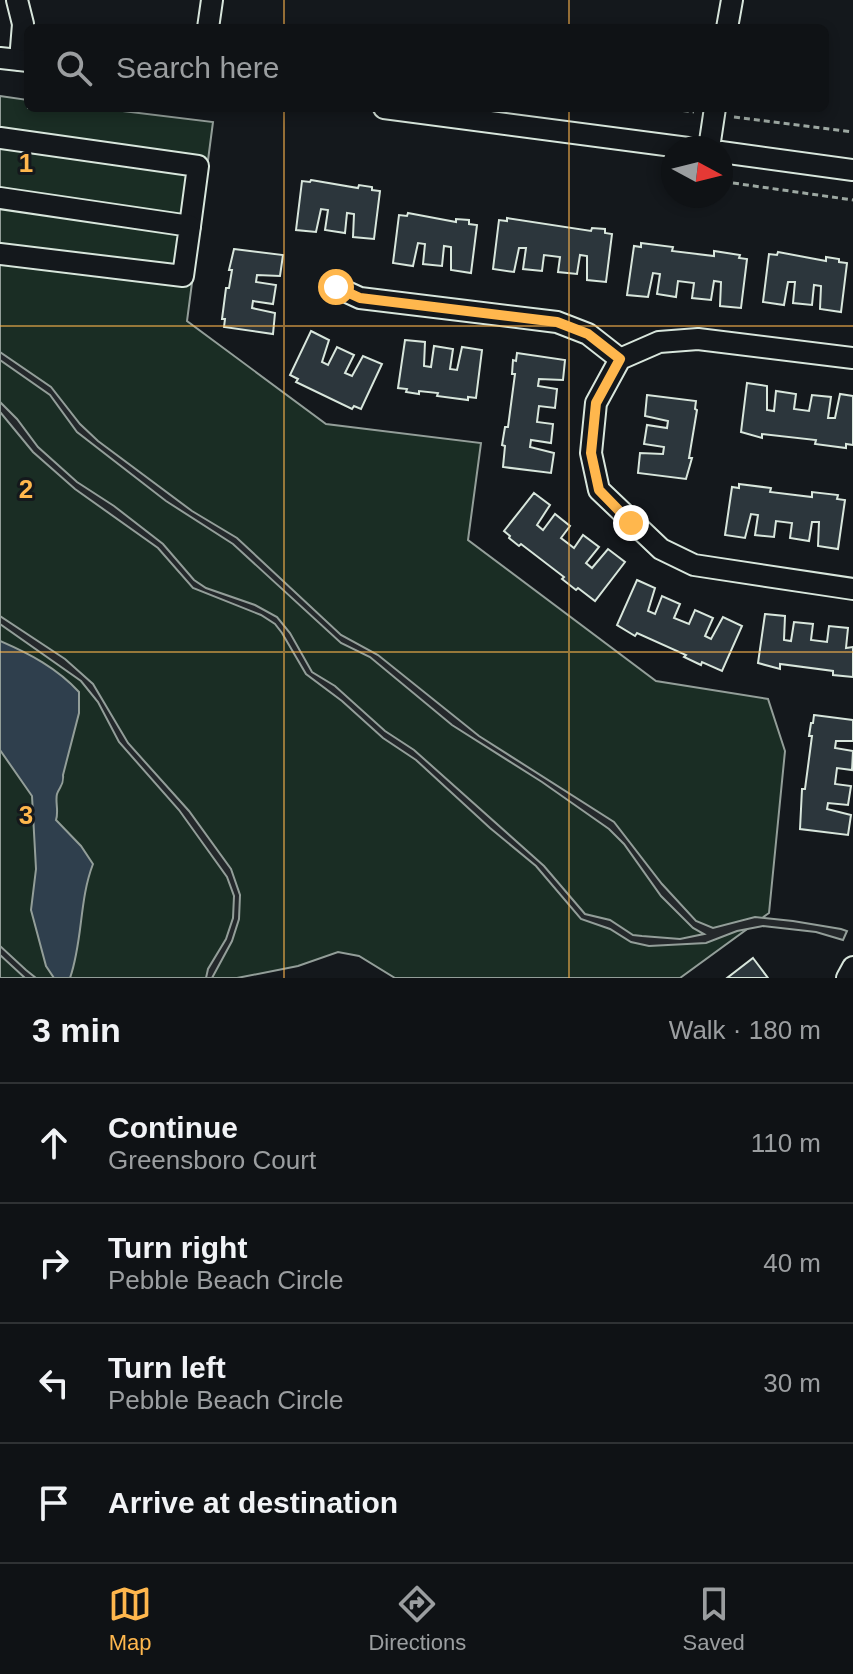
<!DOCTYPE html>
<html lang="en">
<head>
<meta charset="utf-8">
<style>
  :root { --surface:#0f1215; --page:#181b1e; --text:#f1f3f6; --muted:#9b9ea0; --line:#2f3234; --accent:#ffb74d }
  body { margin:0; font-family:Helvetica,sans-serif; background:var(--page); color:var(--text) }
  .compass { position:absolute; left:661px; top:136px; width:72px; height:72px; border-radius:50%; background:var(--surface); box-shadow:0 4px 12px #0003; rotate:97deg }
  .stop { position:absolute; width:24px; height:24px; margin:-18px; border:6px solid #ffb74d; border-radius:50%; background:#fff }
  .stop.end { background:#ffb74d; border-color:#fff; box-shadow:0 2px 8px #0008 }
  .list { margin:0; padding:0; list-style:none }
  h2 { display:flex; justify-content:space-between; align-items:center; height:104px; margin:0; padding:0 32px; font-size:34px }
  h2 small { font-size:26px; font-weight:400; color:var(--muted) }
  .list li { display:grid; grid-template-columns:52px 1fr auto; gap:24px; align-items:center; box-sizing:border-box; height:120px; padding:0 32px; border-top:2px solid var(--line) }
  .list b { display:block; font-size:30px; white-space:nowrap }
  .list p { margin:0; font-size:26px; white-space:nowrap; color:var(--muted) }
  .list em { font-size:26px; font-style:normal; color:var(--muted) }
  .icon { flex:none; width:44px; height:44px; fill:none; stroke:currentColor; stroke-width:2; stroke-linecap:round; stroke-linejoin:round }
  .map { position:relative; flex:none; width:853px; height:978px; overflow:hidden }
  .search { position:absolute; background:var(--surface); box-shadow:0 4px 12px #0003; left:24px; right:24px; top:24px; height:88px; display:flex; align-items:center; gap:20px; box-sizing:border-box; padding:0 28px; border-radius:12px; color:var(--muted); font-size:30px }
  .sheet { height:584px; background:var(--surface) }
  nav { display:flex; justify-content:space-around; align-items:center; box-sizing:border-box; height:112px; border-top:2px solid var(--line); background:var(--surface); font-size:22px; color:var(--muted) }
  nav a { display:grid; justify-items:center; gap:4px }
  nav .on { color:var(--accent) }
  .map>svg:first-child { display:block }
  .green { fill:#1a2d24; stroke:#939e99; stroke-width:2 }
  .parking { fill:#24282b; stroke:#939e99; stroke-width:2 }
  .water { fill:#2f3f4d; stroke:#939e99; stroke-width:2 }
  .building { fill:#2c363c; stroke:#d8e6dc; stroke-width:2 }
  .lines { fill:none; stroke-linecap:round; stroke-linejoin:round }
  .minor-casing { stroke:#d8e6dc; stroke-width:24 }
  .path { stroke:#9da8a2; stroke-width:3; stroke-dasharray:6 4; stroke-linecap:butt }
  .minor { stroke:#14181c; stroke-width:20 }
  .route { stroke:#ffb74d; stroke-width:10 }
  .grid { fill:none; stroke:#ffb74d; stroke-width:2; stroke-opacity:0.55 }
  .grid-label { font-size:26px; text-anchor:middle; font-weight:bold; fill:#ffb74d; stroke:#14181c; stroke-width:6; stroke-linejoin:round; paint-order:stroke }
</style>
</head>
<body>
<div class="map">
<svg width="853" height="978" viewBox="0 0 853 978">
  <rect width="100%" height="100%" fill="#14181c"/>
  <polygon class="green" points="0,96 28,100 28,108 98,108 213,122 187,321 326,424 481,443 468,540 656,681 768,699 785,751 769,913 680,978 395,978 359,956 338,952 298,966 237,978 0,978"/>
  <g class="parking">
    <polygon points="0,352 51,387 80,424 98,441 192,511 237,538 341,635 378,655 479,736 614,822 662,884 696,921 713,928 755,917 793,921 841,929 847,931 843,940 816,932 763,926 737,931 706,943 649,946 631,942 610,929 581,919 536,866 490,828 416,760 383,738 342,701 306,674 282,633 275,624 261,615 193,588 158,548 75,489 33,452 0,412 0,402 17,419 38,447 77,482 114,506 163,544 194,580 206,588 255,605 277,617 290,633 312,672 335,686 385,731 414,750 544,866 585,914 610,920 633,935 642,936 680,939 704,934 693,928 661,896 624,844 609,829 542,782 452,725 370,657 341,643 233,544 166,501 77,432 50,395 0,360"/>
    <polygon points="0,616 65,659 93,684 128,743 189,811 231,869 240,895 239,919 232,941 212,978 206,978 208,969 226,939 233,918 234,896 227,877 179,810 119,742 98,702 81,681 0,624"/>
    <polygon points="0,946 26,970 36,978 25,978 0,955"/>
  </g>
  <path class="water" d="M0,641C30,654 57,668 79,692V713L63,775C64,785 60,786 57,794C55,801 59,812 56,820L81,846L93,864C79,900 83,941 70,978H54L46,966L31,910L36,869L32,796L0,750Z"/>
  <g class="building">
    <polygon points="311,180 358,188 359,185 372,187 372,190 380,191 374,239 353,237 354,214 347,213 345,233 325,230 328,210 321,209 316,232 296,230 302,181 310,182"/>
    <polygon points="408,213 456,222 456,219 469,220 469,224 477,225 471,273 451,270 451,247 444,246 442,266 423,264 425,244 418,243 413,266 393,263 399,215 407,216"/>
    <polygon points="507,218 591,231 592,228 605,229 605,233 612,234 606,282 587,280 587,256 580,255 577,274 558,272 560,257 544,255 542,271 523,269 526,248 519,248 514,272 493,269 499,220 507,221"/>
    <polygon points="641,243 673,247 672,251 714,256 714,251 740,255 739,258 747,259 741,308 720,306 721,282 714,281 711,300 692,298 694,283 678,281 676,297 657,294 660,274 653,273 648,297 627,295 634,246 641,247"/>
    <polygon points="234,249 283,255 280,276 257,275 256,282 276,285 273,304 253,301 252,308 275,313 273,334 224,327 225,319 222,319 226,288 229,288 232,270 229,270"/>
    <polygon points="778,252 826,261 826,257 839,259 839,262 847,263 841,312 820,309 821,286 814,285 812,305 793,303 795,282 788,282 784,305 763,302 769,254 777,255"/>
    <polygon points="311,331 329,340 322,362 328,365 337,347 354,355 345,373 352,376 363,356 382,364 361,409 354,406 352,409 296,382 298,379 290,375"/>
    <polygon points="405,340 425,342 424,366 431,367 434,346 453,349 450,369 457,370 462,347 482,350 476,398 468,397 468,400 437,396 438,393 419,391 419,394 406,392 407,389 398,388"/>
    <polygon points="517,353 565,360 563,380 539,379 538,386 557,389 555,408 539,406 537,422 553,424 551,443 531,440 530,447 554,453 551,473 503,467 505,446 502,445 505,427 508,427 515,374 512,374 513,360 516,361"/>
    <polygon points="747,383 767,386 767,410 774,411 776,391 796,394 794,409 809,411 812,395 831,397 828,418 835,418 840,394 853,396 853,445 846,444 846,448 815,444 816,440 762,434 762,438 741,432"/>
    <polygon points="647,395 696,401 695,409 697,410 689,458 692,458 686,479 638,473 640,453 663,454 664,447 644,444 647,425 667,428 668,421 645,416"/>
    <polygon points="739,484 771,488 770,492 812,497 812,492 838,495 837,499 845,500 838,549 818,546 819,522 812,522 809,541 790,538 792,523 776,521 774,537 755,535 758,515 751,514 745,538 725,535 732,487 739,488"/>
    <polygon points="534,493 550,505 537,525 543,530 555,514 570,526 561,538 574,548 583,535 599,547 586,563 592,568 608,549 625,562 595,601 578,588 576,590 562,579 564,577 521,544 519,546 509,538 510,536 504,531"/>
    <polygon points="637,580 655,588 648,611 655,614 662,596 680,604 674,618 689,624 695,610 713,618 705,636 711,639 723,617 742,626 722,671 702,662 701,665 684,657 686,655 637,633 635,636 617,625"/>
    <polygon points="765,614 785,616 784,640 791,641 794,622 813,624 811,640 827,642 829,626 848,628 846,648 853,647 853,677 833,675 833,671 780,664 780,669 758,663"/>
    <polygon points="814,715 853,720 853,741 836,741 835,748 853,751 852,770 837,768 835,784 851,786 848,805 828,803 827,809 851,815 848,835 800,829 802,789 805,789 812,736 809,736 811,723 813,723"/>
    <polygon points="753,958 768,978 727,978"/>
  </g>
  <g class="lines">
    <defs>
      <g id="minor">
        <polyline points="17,0 23,24 20,60"/>
        <polyline points="208,28 212,0"/>
        <polyline points="727,28 732,0"/>
        <polyline points="0,58 28,61"/>
        <polyline points="384,108 688,148"/>
        <polyline points="0,138 198,166 190,226"/>
        <polyline points="709,148 715,108"/>
        <polyline points="721,152 853,170"/>
        <polyline points="0,198 190,226 183,276 0,254"/>
        <polyline points="336,287 360,298 557,322 588,334 620,359"/>
        <polyline points="853,358 698,339 659,342 620,359 596,403 591,453 599,490 661,549 694,565 853,589"/>
        <polyline points="847,978 853,967"/>
      </g>
    </defs>
    <use href="#minor" class="minor-casing"/>
    <g class="path">
      <polyline points="39,26 57,28"/>
      <polyline points="663,108 694,112"/>
      <polyline points="734,117 853,132"/>
      <polyline points="733,183 853,200"/>
    </g>
    <use href="#minor" class="minor"/>
  </g>
  <g class="lines">
    <polyline class="route" points="336,287 360,298 557,322 588,334 620,359 596,403 591,453 599,490 631,523"/>
  </g>
  <path class="grid" d="M284,0V28M569,0V28M284,108V978M569,108V978M0,326H853M0,652H853"/>
  <g class="grid-label">
    <text x="26" y="172">1</text>
    <text x="26" y="498">2</text>
    <text x="26" y="824">3</text>
  </g>
</svg>
<svg class="compass" viewBox="-18 -18 36 36"><path d="M0-13l5 13h-10z" fill="#e53935"/><path d="M0 13l5-13h-10z" fill="#9b9ea0"/></svg>
<div class="stop" style="left:336px;top:287px"></div>
<div class="stop end" style="left:631px;top:523px"></div>
<div class="search"><svg class="icon" aria-label="search" viewBox="0 0 24 24"><circle cx="10" cy="10" r="6"/><path d="M15 15l6 6"/></svg>Search here</div>
</div>
<section class="sheet">
<h2>3 min<small>Walk · 180 m</small></h2>
<ul class="list">
<li><svg class="icon" aria-label="ahead" viewBox="0 0 24 24"><path d="M12 20V5M6 11l6-6 6 6"/></svg><div><b>Continue</b><p>Greensboro Court</p></div><em>110 m</em></li>
<li><svg class="icon" aria-label="right" viewBox="0 0 24 24"><path d="M7 20v-9h11M14 6l5 5-5 5"/></svg><div><b>Turn right</b><p>Pebble Beach Circle</p></div><em>40 m</em></li>
<li><svg class="icon" aria-label="left" viewBox="0 0 24 24"><path d="M17 20v-9H6M10 6l-5 5 5 5"/></svg><div><b>Turn left</b><p>Pebble Beach Circle</p></div><em>30 m</em></li>
<li><svg class="icon" aria-label="arrive" viewBox="0 0 24 24"><path d="M6 21V4h12l-3 4 3 4H6"/></svg><div><b>Arrive at destination</b></div></li>
</ul>
</section>
<nav>
<a class="on"><svg class="icon" aria-label="map" viewBox="0 0 24 24"><path d="M3 6l6-2 6 2 6-2v14l-6 2-6-2-6 2zM9 4v14M15 6v14"/></svg>Map</a>
<a><svg class="icon" aria-label="directions" viewBox="0 0 24 24"><path d="M12 3l9 9-9 9-9-9zM9 14v-3h6M13 9l2 2-2 2"/></svg>Directions</a>
<a><svg class="icon" aria-label="saved" viewBox="0 0 24 24"><path d="M7 4h10v16l-5-4-5 4z"/></svg>Saved</a>
</nav>
</body>
</html>
